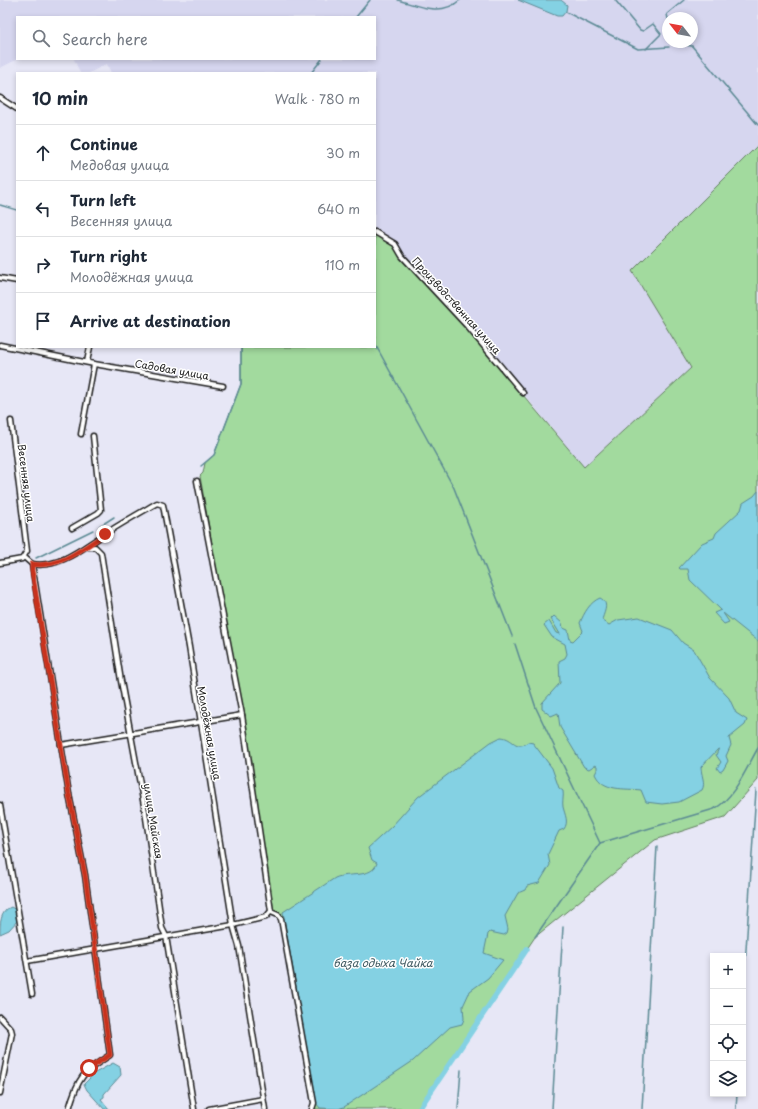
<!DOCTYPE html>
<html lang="en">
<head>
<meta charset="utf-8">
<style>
  :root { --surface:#fff; --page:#f6f6f7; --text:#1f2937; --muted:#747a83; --line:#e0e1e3 }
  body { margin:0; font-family:"Playpen Sans",sans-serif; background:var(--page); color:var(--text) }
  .controls { position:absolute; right:12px; bottom:12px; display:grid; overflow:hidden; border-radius:0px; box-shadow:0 2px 6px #0003 }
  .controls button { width:36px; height:36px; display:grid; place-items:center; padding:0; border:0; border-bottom:1px solid var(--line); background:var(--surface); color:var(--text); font:20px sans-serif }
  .compass { position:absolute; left:662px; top:12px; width:36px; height:36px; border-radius:50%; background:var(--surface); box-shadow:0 2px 6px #0003; rotate:301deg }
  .stop { position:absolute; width:12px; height:12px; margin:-9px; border:3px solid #c8321e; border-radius:50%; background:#fff }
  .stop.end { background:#c8321e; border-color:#fff; box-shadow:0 1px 4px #0008 }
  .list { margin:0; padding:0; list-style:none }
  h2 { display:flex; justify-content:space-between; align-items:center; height:52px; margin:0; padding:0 16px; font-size:17px }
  h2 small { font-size:13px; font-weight:400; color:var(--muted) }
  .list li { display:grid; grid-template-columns:26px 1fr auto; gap:12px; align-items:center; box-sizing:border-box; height:56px; padding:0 16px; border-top:1px solid var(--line) }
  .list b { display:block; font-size:15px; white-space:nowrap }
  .list p { margin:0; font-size:13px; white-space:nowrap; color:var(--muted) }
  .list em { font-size:13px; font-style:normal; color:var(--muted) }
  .icon { flex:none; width:22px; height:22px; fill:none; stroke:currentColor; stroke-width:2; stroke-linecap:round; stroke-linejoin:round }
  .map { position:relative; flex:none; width:758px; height:1109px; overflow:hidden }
  .search { position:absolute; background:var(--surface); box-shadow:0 2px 6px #0003; left:16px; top:16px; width:360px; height:44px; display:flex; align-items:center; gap:10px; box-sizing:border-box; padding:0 14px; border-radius:0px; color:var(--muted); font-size:15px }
  .panel { position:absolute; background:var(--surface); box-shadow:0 2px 6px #0003; left:16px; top:72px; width:360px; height:276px; border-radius:0px }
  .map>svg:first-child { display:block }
  .built { fill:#d6d6ef; fill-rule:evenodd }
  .green { fill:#a2da9e; stroke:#5f7b5d }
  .water { fill:#84d1e3; stroke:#5a8993 }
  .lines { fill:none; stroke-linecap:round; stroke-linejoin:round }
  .stream { stroke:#5a8993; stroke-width:1.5 }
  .canal { stroke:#84d1e3; stroke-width:5.5 }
  .street-casing { stroke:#1c1c1c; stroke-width:7 }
  .street { stroke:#fff; stroke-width:4 }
  .route { stroke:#c8321e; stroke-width:5 }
  .labels { text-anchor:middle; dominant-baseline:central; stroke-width:3; stroke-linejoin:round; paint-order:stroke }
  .street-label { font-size:10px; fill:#1c1c1c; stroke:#fff }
  .water-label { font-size:11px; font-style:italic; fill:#405b62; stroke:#fff }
</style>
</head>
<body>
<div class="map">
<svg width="758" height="1109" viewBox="0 0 758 1109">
  <rect width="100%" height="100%" fill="#e7e7f6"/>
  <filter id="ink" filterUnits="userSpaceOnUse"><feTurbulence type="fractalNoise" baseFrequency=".025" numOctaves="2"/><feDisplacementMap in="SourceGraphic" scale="8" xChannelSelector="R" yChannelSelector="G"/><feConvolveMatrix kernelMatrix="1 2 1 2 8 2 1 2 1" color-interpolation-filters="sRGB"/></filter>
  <g filter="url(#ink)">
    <path class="built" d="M0,0H758V145L633,271L691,368L584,467L523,393L375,232V73H111L107,64L89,73H80L74,59H375V17H17L18,59L0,68ZM668,18H692V42H668Z"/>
    <polygon class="green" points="758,145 758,780 725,817 655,840 535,937 419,1109 312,1109 313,1107 281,919 271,912 242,715 200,476 203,473 205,463 214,455 241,384 241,347 375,347 375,232 395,244 584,467 691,368 632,271"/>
    <g class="water">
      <polygon points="518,0 561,0 567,5 566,11 562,16 557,16"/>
      <polygon points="758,491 758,641 723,613 729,622 724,624 714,613 721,610 690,580 688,569 680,569 679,568 702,543 714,538 716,533 741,510 743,503 754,496"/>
      <path d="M600,598C610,603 604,612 602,620L609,625L618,620L639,617L672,630L683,643L694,650L710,678L729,698L736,713L747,720L745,725L729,738L731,745L726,756L728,761L723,770L720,772L717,768L721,762L716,755L719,748L701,767C701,775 706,783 702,790L679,802L662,804L646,802L641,790C625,788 603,792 595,774L597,770V766L595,765L589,769L584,767L560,727L558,713L551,716L542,709V703L560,683L559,661L565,658L567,654L565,644L552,637L544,625L549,621L556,633L560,634L551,619L554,616L562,623L563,628L568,630L570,640L573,641L583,631L580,623C584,613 590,602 600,598Z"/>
      <path d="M501,737C514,738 515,751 528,742L533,743L552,768L559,788L563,791C564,796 562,802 563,807C565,815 569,822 564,829L559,831L548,854L550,865L539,883L527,886L525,890L518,893L505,916L508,929L507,933L504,935L490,932L488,934L484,953L503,960L488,978L470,991L463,1006L464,1019L462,1024L450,1027L413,1061L344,1107L338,1109L320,1108L316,1103L283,912L335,878C348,872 372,879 377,863L372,860L368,848L392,826L418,797L491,742Z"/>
      <path d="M11,907L18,911V920L9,930L0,934C0,924 0,911 11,907Z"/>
      <polygon points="113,1063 120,1067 121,1075 104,1094 104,1097 101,1099 109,1109 104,1109 87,1090 84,1084 95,1073"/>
    </g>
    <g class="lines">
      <g class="stream">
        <path d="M398,0C419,6 441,17 460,0"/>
        <polyline points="615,0 640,30 643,31 653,24 661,34 646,49"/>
        <polyline points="566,12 638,49 669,47"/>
        <polyline points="356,17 370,0"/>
        <polyline points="668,19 667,14 684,0"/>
        <polyline points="685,45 692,46 758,125"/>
        <polyline points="311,73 322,59"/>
        <polyline points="0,205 17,210"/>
        <polyline points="375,344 454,488 512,636"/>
        <polyline points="201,466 214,455 241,384 241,347"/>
        <polyline points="100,526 114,517"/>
        <polyline points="36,558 93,530"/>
        <polyline points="515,644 536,708 600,843"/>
        <path d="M535,937L600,843L714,809C734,799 747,767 758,748"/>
        <polyline points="743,998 756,790"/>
        <polyline points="458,1109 461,1070"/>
        <polyline points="552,1109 563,927"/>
        <polyline points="642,1109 657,846"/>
        <polyline points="736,1109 737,1094"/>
      </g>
      <polyline class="canal" points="419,1109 527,949"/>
      <defs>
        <g id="street">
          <polyline points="0,98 17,109"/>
          <polyline points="375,232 395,244 402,256 467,326 523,393"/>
          <polyline points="0,278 17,281"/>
          <polyline points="0,345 94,364 223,386"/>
          <polyline points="87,362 90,347"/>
          <polyline points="81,434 94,364"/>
          <polyline points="72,528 98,513 101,510 93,436"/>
          <polyline points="89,547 95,547 101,553 121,681 145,811 162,928 166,936 194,1109"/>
          <path d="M24,557L32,564L69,794L85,875L110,1055C83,1072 78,1077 69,1109"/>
          <polyline points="0,563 22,559 27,551 11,421"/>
          <path d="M32,564C59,569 84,547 105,534C122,523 140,513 157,503L163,505L189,647L233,925L239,946L265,1109"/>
          <polyline points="61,745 242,715"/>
          <polyline points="0,805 32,994"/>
          <polyline points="271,912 278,915 281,919 314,1103 312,1109"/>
          <polyline points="27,961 233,925 266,917 271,911 242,715 197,481"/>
          <polyline points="0,1017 11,1029 12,1033 0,1093"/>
          <polyline points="209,1109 263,1099"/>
        </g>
      </defs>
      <use href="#street" class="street-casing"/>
      <use href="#street" class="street"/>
    </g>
  </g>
  <g class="lines" filter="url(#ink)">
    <path class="route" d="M89,1068L110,1055L85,875L69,794L32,571V564C59,569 84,548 105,534"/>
  </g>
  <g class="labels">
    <g class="street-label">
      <text transform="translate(457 305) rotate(48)">Производственная улица</text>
      <text transform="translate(172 369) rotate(10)">Садовая улица</text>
      <text transform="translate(27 483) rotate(83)">Весенняя улица</text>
      <text transform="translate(210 733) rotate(80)">Молодёжная улица</text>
      <text transform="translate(154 821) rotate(81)">улица Майская</text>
    </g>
    <g class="water-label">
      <text x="383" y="962">база одыха Чайка</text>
    </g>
  </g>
</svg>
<div class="controls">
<button>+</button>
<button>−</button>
<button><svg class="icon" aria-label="locate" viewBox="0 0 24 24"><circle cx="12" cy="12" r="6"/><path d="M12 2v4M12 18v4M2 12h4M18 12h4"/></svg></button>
<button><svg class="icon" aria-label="layers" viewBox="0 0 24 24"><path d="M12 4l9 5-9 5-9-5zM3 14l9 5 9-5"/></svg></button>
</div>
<svg class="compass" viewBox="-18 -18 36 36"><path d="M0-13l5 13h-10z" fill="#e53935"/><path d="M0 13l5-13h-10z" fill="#747a83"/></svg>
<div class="stop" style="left:89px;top:1068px"></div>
<div class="stop end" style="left:105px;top:534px"></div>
<div class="search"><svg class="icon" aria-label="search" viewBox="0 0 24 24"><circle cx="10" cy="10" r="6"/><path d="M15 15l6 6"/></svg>Search here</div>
<section class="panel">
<h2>10 min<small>Walk · 780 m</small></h2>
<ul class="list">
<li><svg class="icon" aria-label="ahead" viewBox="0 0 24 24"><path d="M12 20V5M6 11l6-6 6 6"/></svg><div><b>Continue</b><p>Медовая улица</p></div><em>30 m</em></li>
<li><svg class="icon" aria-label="left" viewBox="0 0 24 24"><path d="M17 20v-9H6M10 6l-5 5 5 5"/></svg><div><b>Turn left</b><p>Весенняя улица</p></div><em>640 m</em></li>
<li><svg class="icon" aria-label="right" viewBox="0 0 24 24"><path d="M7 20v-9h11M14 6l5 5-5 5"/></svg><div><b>Turn right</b><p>Молодёжная улица</p></div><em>110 m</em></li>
<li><svg class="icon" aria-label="arrive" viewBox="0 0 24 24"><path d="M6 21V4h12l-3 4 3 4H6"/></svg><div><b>Arrive at destination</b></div></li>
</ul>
</section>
</div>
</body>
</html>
